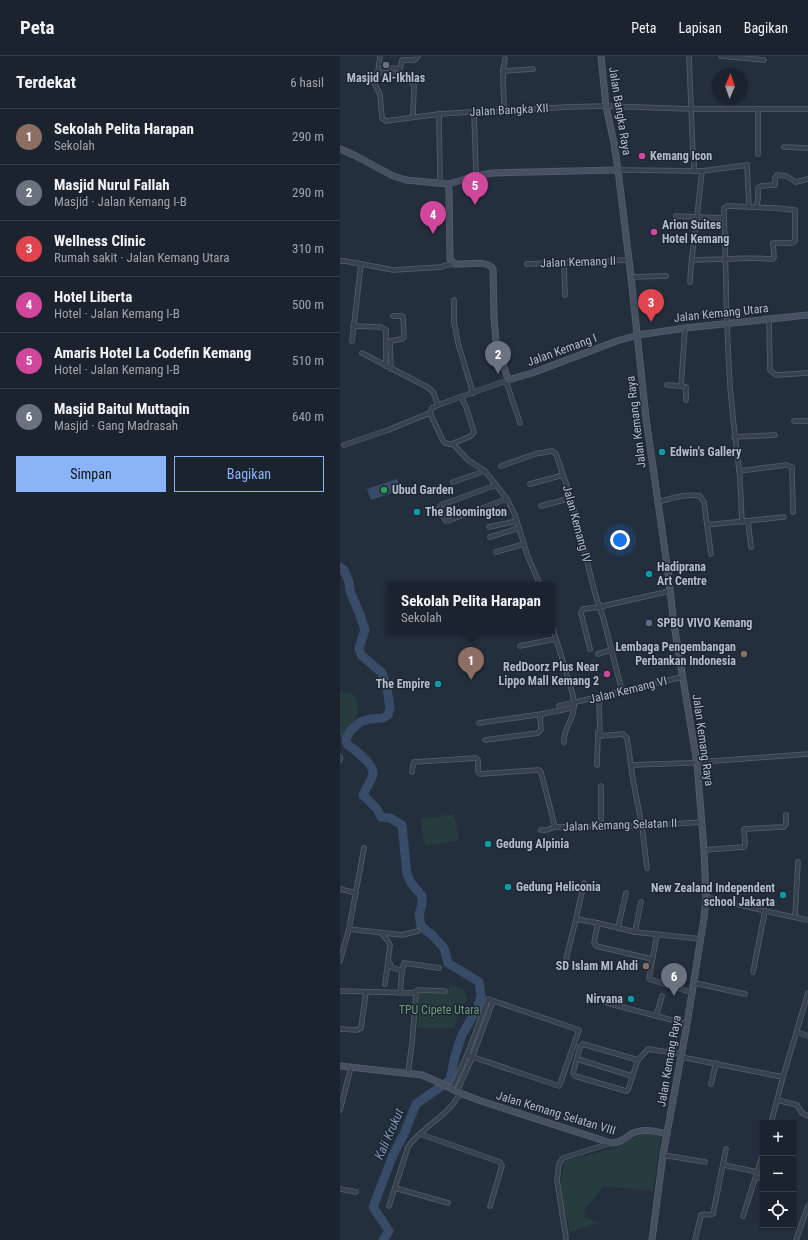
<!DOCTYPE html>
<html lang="id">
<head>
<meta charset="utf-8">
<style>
  :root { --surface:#1b232e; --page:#282f3a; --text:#f1f3f6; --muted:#a0a4aa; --line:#39404a; --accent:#8ab4f8 }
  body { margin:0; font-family:"Roboto Condensed",sans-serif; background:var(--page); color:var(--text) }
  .controls { position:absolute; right:12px; bottom:12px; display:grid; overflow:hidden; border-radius:0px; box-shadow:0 1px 3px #0004 }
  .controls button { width:36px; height:36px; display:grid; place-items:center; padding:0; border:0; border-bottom:1px solid var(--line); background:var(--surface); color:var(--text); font:20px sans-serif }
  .compass { position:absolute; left:372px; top:12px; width:36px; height:36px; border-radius:50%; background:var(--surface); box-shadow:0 1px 3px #0004; rotate:2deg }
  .you { position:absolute; left:280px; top:484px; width:14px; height:14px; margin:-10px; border:3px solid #fff; border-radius:50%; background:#1a73e8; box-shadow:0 0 0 6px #1a73e833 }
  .badge { display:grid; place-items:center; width:26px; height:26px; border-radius:50%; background:var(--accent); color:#fff; font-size:13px; font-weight:700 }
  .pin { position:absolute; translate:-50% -33px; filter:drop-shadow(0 1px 2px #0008) }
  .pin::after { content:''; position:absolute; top:21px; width:14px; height:12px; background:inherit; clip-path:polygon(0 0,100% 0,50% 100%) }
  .popup { position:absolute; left:47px; top:526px; width:168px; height:52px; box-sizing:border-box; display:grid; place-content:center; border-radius:0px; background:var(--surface); filter:drop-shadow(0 1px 3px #0005); font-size:13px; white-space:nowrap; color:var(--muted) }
  .popup b { font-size:15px; color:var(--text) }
  .popup::after { content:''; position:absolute; left:50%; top:100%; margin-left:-8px; border:8px solid transparent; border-top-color:var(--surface) }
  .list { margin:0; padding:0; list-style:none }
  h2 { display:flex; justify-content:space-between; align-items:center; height:52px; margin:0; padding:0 16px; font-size:17px }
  h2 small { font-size:13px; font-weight:400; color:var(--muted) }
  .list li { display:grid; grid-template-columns:26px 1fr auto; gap:12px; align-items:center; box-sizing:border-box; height:56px; padding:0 16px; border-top:1px solid var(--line) }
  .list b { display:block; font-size:15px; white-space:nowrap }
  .list p { margin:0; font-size:13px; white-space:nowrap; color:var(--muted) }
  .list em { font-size:13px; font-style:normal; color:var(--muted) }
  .actions { display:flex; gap:8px; padding:12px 16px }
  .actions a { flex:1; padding:9px 0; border:1px solid var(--accent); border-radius:0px; text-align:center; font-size:14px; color:var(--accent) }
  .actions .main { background:var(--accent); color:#111 }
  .icon { flex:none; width:22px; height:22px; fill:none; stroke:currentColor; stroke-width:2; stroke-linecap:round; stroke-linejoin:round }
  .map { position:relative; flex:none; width:468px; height:1184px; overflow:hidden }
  header { display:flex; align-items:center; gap:24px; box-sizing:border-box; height:56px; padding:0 20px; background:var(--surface); border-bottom:1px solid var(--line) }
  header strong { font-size:19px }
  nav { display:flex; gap:22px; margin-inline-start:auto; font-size:14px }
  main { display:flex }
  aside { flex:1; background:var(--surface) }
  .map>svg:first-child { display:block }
  .green { fill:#263c3f }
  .water { fill:#394c67 }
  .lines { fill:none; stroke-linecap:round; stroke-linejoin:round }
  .river { stroke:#394c67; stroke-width:9 }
  .street-casing { stroke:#565f6c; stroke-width:5.5 }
  .secondary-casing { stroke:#565f6c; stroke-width:7 }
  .street { stroke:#38414e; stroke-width:4 }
  .secondary { stroke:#465061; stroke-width:5.5 }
  .worship-dot { fill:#6b7280; stroke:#1d2633; stroke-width:1.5 }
  .hotel-dot { fill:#d1479c; stroke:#1d2633; stroke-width:1.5 }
  .culture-dot { fill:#0f9aa8; stroke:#1d2633; stroke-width:1.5 }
  .leisure-dot { fill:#2e9e5b; stroke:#1d2633; stroke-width:1.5 }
  .service-dot { fill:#5c6f8a; stroke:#1d2633; stroke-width:1.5 }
  .education-dot { fill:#8d6e63; stroke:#1d2633; stroke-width:1.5 }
  .labels { text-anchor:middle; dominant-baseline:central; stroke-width:3; stroke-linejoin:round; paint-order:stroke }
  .poi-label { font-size:12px; font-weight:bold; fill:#b4bcc9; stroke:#1d2633; text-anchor:start }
  .street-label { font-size:12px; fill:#b4bcc9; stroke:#1d2633 }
  .park-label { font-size:12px; fill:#6b9a76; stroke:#1d2633 }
  .water-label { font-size:13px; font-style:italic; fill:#7c92b1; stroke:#1d2633 }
</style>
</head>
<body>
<header>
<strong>Peta</strong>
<nav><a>Peta</a><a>Lapisan</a><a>Bagikan</a></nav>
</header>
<main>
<aside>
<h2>Terdekat<small>6 hasil</small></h2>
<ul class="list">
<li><span class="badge" style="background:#8d6e63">1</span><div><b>Sekolah Pelita Harapan</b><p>Sekolah</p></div><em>290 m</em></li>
<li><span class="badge" style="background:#6b7280">2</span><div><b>Masjid Nurul Fallah</b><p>Masjid · Jalan Kemang I-B</p></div><em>290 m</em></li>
<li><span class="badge" style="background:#e0444e">3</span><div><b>Wellness Clinic</b><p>Rumah sakit · Jalan Kemang Utara</p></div><em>310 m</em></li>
<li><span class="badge" style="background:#d1479c">4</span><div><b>Hotel Liberta</b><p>Hotel · Jalan Kemang I-B</p></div><em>500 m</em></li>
<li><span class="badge" style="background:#d1479c">5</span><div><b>Amaris Hotel La Codefin Kemang</b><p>Hotel · Jalan Kemang I-B</p></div><em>510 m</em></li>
<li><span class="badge" style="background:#6b7280">6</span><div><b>Masjid Baitul Muttaqin</b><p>Masjid · Gang Madrasah</p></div><em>640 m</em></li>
</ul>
<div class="actions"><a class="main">Simpan</a><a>Bagikan</a></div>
</aside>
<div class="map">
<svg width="468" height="1184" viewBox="0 0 468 1184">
  <rect width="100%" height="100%" fill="#242f3e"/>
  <g class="green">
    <path d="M0,635L13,638C14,641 17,644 17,647C21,661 8,673 0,683Z"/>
    <polygon points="114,758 119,784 85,790 80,763"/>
    <polygon points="110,929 120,932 125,936 127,943 113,972 78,972 79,936 108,936"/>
    <polygon points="310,1078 317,1079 321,1081 313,1135 264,1130 245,1153 244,1161 259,1167 230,1176 220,1134 222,1117 225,1105 231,1103 278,1091 292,1082 300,1079"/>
  </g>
  <polygon class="water" points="57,423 61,434 31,444 27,433"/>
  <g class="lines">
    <path class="river" d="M0,511L4,514L9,526L10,535L20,559L25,574L19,592L21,599L42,617L47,632L50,652L48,659L43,662L30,663L20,666L10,675L6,683L7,688C14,693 35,709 33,719C31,725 26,732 23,739L37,753L41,761L50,762L62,769L67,818L71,827L82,840V848L79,858L81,870L93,880L104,892L108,907L139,926L141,939L138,951L122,979L115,1000L110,1024L76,1048L64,1078L53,1099L33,1151L49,1175L43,1184"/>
    <defs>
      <g id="street">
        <polyline points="40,0 38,16 33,21 34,26 40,39 42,62 46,65 99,58 130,56 164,55 227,51 266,50 351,53 468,53"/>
        <polyline points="349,0 353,99 354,102 354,115"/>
        <polyline points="381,0 424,4"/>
        <polyline points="163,15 193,13"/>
        <polyline points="38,16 50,17 52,12 60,13 62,4 75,4 78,0"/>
        <polyline points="50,17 70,20 71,26 74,29 73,61"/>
        <polyline points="134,55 136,120"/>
        <polyline points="164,55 163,15 165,3"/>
        <polyline points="99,58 100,127"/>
        <polyline points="444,91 468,92"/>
        <polyline points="418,98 418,53"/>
        <polyline points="278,114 362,115 357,161 336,160"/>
        <polyline points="362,115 407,109 409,151"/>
        <polyline points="416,151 418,144 418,132 421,130 435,129 435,122 437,119 446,120 456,126 468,123"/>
        <path d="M352,204L385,203H386C401,202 417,202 433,203L434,201L433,187H452L455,185V154L435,152L388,150L384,152C386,211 386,270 390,329C392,357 396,386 399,414C401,431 401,449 402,466"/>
        <polyline points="0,205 5,205 53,214 101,211 114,207"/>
        <polyline points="224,207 225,239"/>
        <polyline points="187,208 289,204"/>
        <polyline points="291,221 326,220"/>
        <polyline points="350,226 351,209 357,161 384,162"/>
        <polyline points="114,244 114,266 118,287 133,337"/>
        <polyline points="429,263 430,314 436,319 468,317"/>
        <polyline points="13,270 41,271 46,274 46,310"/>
        <polyline points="345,272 341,330 346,331 346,344"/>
        <polyline points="12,285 21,208"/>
        <polyline points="22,297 89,332 93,336 98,349"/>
        <polyline points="51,313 50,285 62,283 64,281 63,261 62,260 53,260"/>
        <polyline points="166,325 180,367"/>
        <polyline points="327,329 341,330"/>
        <polyline points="90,357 102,383 105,387 114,389 128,404 145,415 167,443 175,459 187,498 200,529"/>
        <polyline points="90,357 92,352 98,349 168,324"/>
        <polyline points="454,365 468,365"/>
        <polyline points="394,381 435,379"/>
        <polyline points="114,387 131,380 134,376 126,351 121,341"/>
        <polyline points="4,389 48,374 90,357"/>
        <polyline points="161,410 195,398 212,395 216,398 231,442 256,541 263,561 282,635"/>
        <polyline points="399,415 446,409 452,411 453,456"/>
        <polyline points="113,426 145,415"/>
        <polyline points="190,428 223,419"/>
        <path d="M156,429L101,449L100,451L105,464L107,465C127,458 147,450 167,443"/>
        <path d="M317,446C331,443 347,437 360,440L364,446L367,469L444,461"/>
        <polyline points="201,450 231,442"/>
        <polyline points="408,465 411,491"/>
        <polyline points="367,469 371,498"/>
        <polyline points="149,471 177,465"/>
        <polyline points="150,481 179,472"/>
        <polyline points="156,496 184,488"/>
        <path d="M212,569C217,588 224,607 229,626C231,633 234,640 234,648C235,664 223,671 224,686"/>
        <polyline points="180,590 215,583"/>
        <polyline points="250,593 241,557 243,553 259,551 330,535"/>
        <polyline points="258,598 272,594"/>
        <polyline points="259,642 260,680 283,678 287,682 293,724 302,770 307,812"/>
        <polyline points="219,650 342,621"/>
        <polyline points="139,667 202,658"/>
        <polyline points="145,684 198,677 201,674 200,660 202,658 227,653 234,650"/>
        <polyline points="0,701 0,704"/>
        <polyline points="257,709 258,676"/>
        <polyline points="291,709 347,707 468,698"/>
        <polyline points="72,716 73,709 74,706 136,702 138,704 138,716 140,718 199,714 201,716 215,771"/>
        <polyline points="261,770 261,730"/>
        <polyline points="201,774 207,774 215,771 302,770 362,766"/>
        <polyline points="364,794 404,791 405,788 404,773 444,771 446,768 446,759"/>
        <polyline points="0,833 16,837"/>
        <polyline points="366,841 425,855 468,864"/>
        <polyline points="455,861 458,806"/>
        <polyline points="236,863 244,827"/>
        <polyline points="258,867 254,886 256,890 312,903"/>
        <polyline points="278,872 286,837"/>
        <polyline points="9,873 62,879 78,875"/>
        <polyline points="295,876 301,846"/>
        <polyline points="41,877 48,885 50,889 45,928"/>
        <polyline points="317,878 309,923 353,937"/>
        <polyline points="0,905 9,873 24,792"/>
        <polyline points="50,907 51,911 62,915"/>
        <polyline points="225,907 236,863 258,867 295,876 361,883"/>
        <polyline points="413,916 425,855"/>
        <polyline points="355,927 405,938"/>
        <polyline points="0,935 74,937"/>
        <polyline points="60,937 62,915 64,907 99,912"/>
        <polyline points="74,937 78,934 105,935"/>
        <polyline points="267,947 347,968"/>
        <polyline points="316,960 322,940"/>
        <polyline points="0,973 17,974 21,972 26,936"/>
        <polyline points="457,976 468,980"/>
        <polyline points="341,1001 443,1021"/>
        <polyline points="237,1003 292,1020"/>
        <polyline points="298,1004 288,1034 286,1035 235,1020 233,1017 240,991 243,988 298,1004 308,993 342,998"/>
        <polyline points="68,1017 72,987 76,939 74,937"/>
        <polyline points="371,1028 376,1007"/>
        <polyline points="112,1032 127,999 148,943 239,974 220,1028 219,1030 127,999"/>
        <polyline points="117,1035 132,1002 153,945"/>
        <polyline points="437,1044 457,1049 462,1057 468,1060"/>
        <polyline points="0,1054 11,1011"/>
        <polyline points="431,1067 443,1021 468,937"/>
        <polyline points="80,1078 160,1106 162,1110 150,1150"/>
        <polyline points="323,1099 365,1106"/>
        <polyline points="384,1109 417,1116"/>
        <polyline points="416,1121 423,1123"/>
        <polyline points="55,1132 108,1147"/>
        <polyline points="0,1133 16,1136"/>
        <path d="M49,1150L68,1091L71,1087C86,1069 109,1059 120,1037"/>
        <polyline points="403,1160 423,1098"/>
        <polyline points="226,1182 217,1124 219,1108 223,1102 271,1087"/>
        <path d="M355,1184L361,1159C365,1157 370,1160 373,1158L386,1093"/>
        <polyline points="456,1184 468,1150"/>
      </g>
      <g id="secondary">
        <polyline points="261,0 266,50 274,87 278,114 291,221 306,362 328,516 334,569 357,707 364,794 366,841 364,862 347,968 323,1099 312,1184"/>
        <polyline points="0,93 16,100 53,120 66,124 108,128 136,120 152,117 278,114"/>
        <path d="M108,128L109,134L110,203L114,207L116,208C126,209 147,203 153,213L154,262L156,285L168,324L192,317L277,285L298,279L345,272L468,259"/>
        <path d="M0,1010L82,1019L98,1026L120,1037L141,1045L271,1087C280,1087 284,1083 291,1078C303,1072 315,1075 327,1078"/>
      </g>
    </defs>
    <use href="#street" class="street-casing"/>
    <use href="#secondary" class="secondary-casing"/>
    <use href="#street" class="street"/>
    <use href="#secondary" class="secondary"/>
  </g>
  <circle class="worship-dot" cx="46" cy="9" r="4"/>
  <g class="hotel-dot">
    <circle cx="302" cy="100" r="4"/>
    <circle cx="314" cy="176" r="4"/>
    <circle cx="267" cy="618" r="4"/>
  </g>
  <g class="culture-dot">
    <circle cx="322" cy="396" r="4"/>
    <circle cx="77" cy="456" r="4"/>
    <circle cx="309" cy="518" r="4"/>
    <circle cx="98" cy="628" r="4"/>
    <circle cx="148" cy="788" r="4"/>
    <circle cx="168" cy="831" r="4"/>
    <circle cx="443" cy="839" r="4"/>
    <circle cx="291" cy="943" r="4"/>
  </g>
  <circle class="leisure-dot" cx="44" cy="434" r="4"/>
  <circle class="service-dot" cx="309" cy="567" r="4"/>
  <g class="education-dot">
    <circle cx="404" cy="598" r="4"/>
    <circle cx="306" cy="910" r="4"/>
  </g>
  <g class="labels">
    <g class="poi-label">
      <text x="46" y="22" text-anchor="middle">Masjid Al-Ikhlas</text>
      <text x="310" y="100">Kemang Icon</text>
      <text x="322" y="169">Arion Suites<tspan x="322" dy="14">Hotel Kemang</tspan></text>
      <text x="330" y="396">Edwin's Gallery</text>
      <text x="52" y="434">Ubud Garden</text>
      <text x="85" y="456">The Bloomington</text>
      <text x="317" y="511">Hadiprana<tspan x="317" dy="14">Art Centre</tspan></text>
      <text x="317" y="567">SPBU VIVO Kemang</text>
      <text x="396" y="591" text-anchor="end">Lembaga Pengembangan<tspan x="396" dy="14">Perbankan Indonesia</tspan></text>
      <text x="259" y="611" text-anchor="end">RedDoorz Plus Near<tspan x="259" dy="14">Lippo Mall Kemang 2</tspan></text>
      <text x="90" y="628" text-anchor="end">The Empire</text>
      <text x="156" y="788">Gedung Alpinia</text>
      <text x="176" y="831">Gedung Heliconia</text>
      <text x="435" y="832" text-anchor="end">New Zealand Independent<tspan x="435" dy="14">school Jakarta</tspan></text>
      <text x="298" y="910" text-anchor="end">SD Islam MI Ahdi</text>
      <text x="283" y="943" text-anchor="end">Nirvana</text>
    </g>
    <g class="street-label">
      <text transform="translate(169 54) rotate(-3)">Jalan Bangka XII</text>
      <text transform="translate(280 55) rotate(81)">Jalan Bangka Raya</text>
      <text transform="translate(238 206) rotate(-2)">Jalan Kemang II</text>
      <text transform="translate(381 257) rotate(-6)">Jalan Kemang Utara</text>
      <text transform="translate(222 294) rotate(-20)">Jalan Kemang I</text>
      <text transform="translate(296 366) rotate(-97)">Jalan Kemang Raya</text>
      <text transform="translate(237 468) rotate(75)">Jalan Kemang IV</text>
      <text transform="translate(288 634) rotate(-14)">Jalan Kemang VI</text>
      <text transform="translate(363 684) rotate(82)">Jalan Kemang Raya</text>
      <text transform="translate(280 769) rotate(-2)">Jalan Kemang Selatan II</text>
      <text transform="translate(329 1005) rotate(-80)">Jalan Kemang Raya</text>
      <text transform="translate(216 1057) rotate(17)">Jalan Kemang Selatan VIII</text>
    </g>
    <g class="park-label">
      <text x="99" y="954">TPU Cipete Utara</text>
    </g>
    <g class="water-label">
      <text transform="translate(49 1078) rotate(-66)">Kali Krukut</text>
    </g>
  </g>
</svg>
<div class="controls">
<button>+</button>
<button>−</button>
<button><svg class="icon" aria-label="locate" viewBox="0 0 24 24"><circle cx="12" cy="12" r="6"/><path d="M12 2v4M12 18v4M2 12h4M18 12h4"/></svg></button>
</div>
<svg class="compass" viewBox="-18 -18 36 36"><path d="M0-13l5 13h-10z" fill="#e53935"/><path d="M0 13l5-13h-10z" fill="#a0a4aa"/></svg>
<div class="you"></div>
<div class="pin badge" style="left:131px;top:624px;background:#8d6e63">1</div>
<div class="popup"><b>Sekolah Pelita Harapan</b>Sekolah</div>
<div class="pin badge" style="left:158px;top:318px;background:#6b7280">2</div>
<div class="pin badge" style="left:311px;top:266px;background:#e0444e">3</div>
<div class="pin badge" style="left:93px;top:178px;background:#d1479c">4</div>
<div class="pin badge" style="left:135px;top:149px;background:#d1479c">5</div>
<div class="pin badge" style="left:334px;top:940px;background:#6b7280">6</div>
</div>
</main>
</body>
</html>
